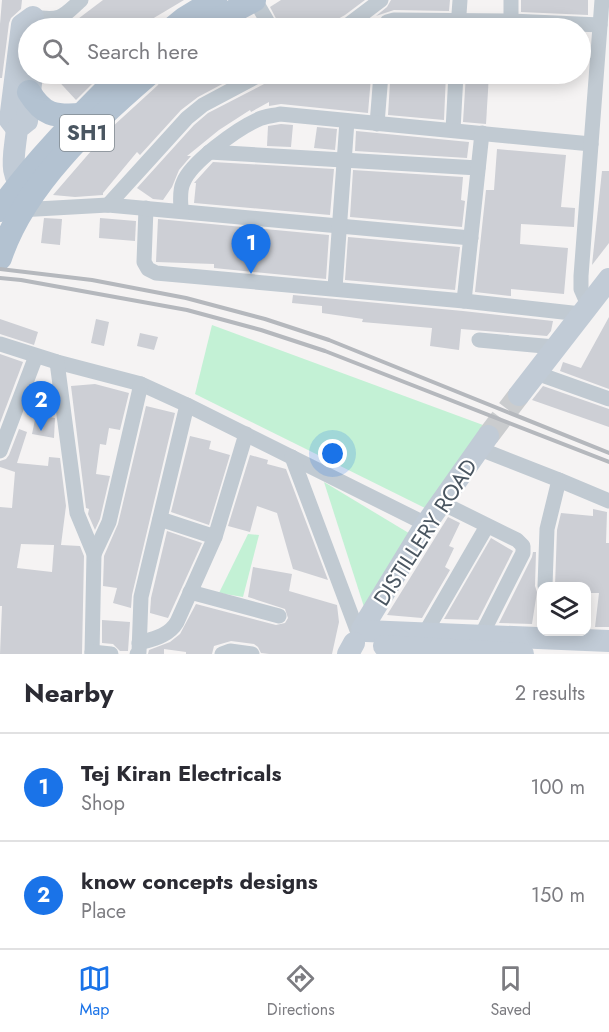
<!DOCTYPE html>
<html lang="en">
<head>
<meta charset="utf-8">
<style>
  :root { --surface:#fff; --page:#f2f2f3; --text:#2b2b33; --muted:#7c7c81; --line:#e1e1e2; --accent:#1a73e8 }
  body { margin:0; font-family:Jost,sans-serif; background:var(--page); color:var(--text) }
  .controls { position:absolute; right:18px; bottom:18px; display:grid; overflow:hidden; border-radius:12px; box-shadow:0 3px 15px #0003 }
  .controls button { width:54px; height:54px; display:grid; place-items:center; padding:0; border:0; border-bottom:2px solid var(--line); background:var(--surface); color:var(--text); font:30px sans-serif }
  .you { position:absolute; left:333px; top:454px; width:21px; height:21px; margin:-15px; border:4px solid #fff; border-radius:50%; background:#1a73e8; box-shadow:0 0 0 9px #1a73e833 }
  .badge { display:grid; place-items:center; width:39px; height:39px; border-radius:50%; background:var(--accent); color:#fff; font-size:20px; font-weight:700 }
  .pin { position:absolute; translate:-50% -50px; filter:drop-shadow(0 2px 3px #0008) }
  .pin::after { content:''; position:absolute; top:32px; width:21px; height:18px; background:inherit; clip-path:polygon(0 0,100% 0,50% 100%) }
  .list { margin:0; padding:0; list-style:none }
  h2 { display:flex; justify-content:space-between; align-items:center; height:78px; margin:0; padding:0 24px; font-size:26px }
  h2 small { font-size:20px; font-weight:400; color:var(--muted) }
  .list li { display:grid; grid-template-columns:39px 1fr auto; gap:18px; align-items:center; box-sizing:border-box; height:108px; padding:0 24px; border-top:2px solid var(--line) }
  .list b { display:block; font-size:22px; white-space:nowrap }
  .list p { margin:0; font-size:20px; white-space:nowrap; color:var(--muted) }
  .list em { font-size:20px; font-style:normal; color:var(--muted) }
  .icon { flex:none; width:33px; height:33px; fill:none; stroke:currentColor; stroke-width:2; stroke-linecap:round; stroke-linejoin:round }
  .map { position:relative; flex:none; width:609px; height:654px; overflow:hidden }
  .search { position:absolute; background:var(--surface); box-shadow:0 3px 15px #0003; left:18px; right:18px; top:18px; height:66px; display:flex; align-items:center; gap:15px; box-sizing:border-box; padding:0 21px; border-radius:33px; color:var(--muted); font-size:22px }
  .sheet { height:294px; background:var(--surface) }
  nav { display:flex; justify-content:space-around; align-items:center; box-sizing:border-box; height:84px; border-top:2px solid var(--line); background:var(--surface); font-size:16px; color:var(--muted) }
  nav a { display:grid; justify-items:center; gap:3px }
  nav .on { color:var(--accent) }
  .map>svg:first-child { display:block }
  .green { fill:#c3f1d5 }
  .building { fill:#cdcfd5; fill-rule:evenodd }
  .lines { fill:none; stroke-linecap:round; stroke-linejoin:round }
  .secondary-tunnel { stroke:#caccce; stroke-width:22; stroke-dasharray:22 11; stroke-linecap:butt }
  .street { stroke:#c1cad2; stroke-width:15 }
  .secondary { stroke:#c1cbd6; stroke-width:22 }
  .primary { stroke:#b3c2d1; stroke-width:24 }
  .rail { stroke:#b5b8bd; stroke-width:4 }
  .labels { text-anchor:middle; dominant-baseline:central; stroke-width:4.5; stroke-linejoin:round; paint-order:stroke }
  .shield { fill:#fff; stroke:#808990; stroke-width:1.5 }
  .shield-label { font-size:21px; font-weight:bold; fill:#4a5661 }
  .street-label { font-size:22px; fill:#4a5661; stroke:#fff }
</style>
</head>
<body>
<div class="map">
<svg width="609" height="654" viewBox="0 0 609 654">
  <rect width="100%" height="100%" fill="#f5f3f3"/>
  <g class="green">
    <polygon points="212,325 483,425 427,509 195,394"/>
    <polygon points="324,482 412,535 365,610"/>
    <polygon points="248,534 259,535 243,597 219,593"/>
  </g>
  <g class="building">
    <polygon points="2,0 22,0 21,9 11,18 9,23 2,78 0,78 0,24"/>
    <polygon points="103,0 184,0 137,28 66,28"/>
    <polygon points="281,0 365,0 345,15 322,28 281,28 270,7"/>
    <polygon points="391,0 450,0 449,11 394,10 376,16 387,7"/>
    <polygon points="521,0 588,0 588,15 521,12"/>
    <polygon points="52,74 102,74 76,100"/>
    <polygon points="163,74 241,74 198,97 181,110 140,155 137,152 103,193 103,195 75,197 53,195 111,128 158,85"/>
    <polygon points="271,74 352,74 352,76 371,77 368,113 281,104 269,106 269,102 251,112 250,110 219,130 187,156 191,156 179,170 172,187 163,200 153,199 137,188 194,125 208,113 266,83"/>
    <polygon points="431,74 446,74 444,120 388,115 390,82 430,84"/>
    <polygon points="466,74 489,74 486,124 463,122"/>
    <polygon points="281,124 293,125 291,147 267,146 268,126"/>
    <polygon points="317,127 337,129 335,150 314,148"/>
    <polygon points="356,131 469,142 467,158 355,151"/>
    <polygon points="497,149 566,155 561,207 575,208 574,227 521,224 520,244 568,248 564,294 511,289 511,296 475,292 486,190 494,190"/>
    <polygon points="213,162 334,169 330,215 194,203 196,183 194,183"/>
    <polygon points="353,170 463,177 461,200 465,201 462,227 350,217"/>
    <polygon points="602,171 609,171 609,243 592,265"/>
    <polygon points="44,218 62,219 60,245 41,243"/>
    <polygon points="100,218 136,221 135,241 99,238"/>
    <polygon points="158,219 329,235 326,279 214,268 214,264 156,262"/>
    <polygon points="348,237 460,247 455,290 345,280"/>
    <polygon points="293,295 463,311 553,321 551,331 547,336 461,329 459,350 430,346 432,328 362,322 363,319 322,313 322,306 292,303"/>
    <polygon points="609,317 609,389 560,371 563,362 581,368"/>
    <polygon points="0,319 38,332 34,345 0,334"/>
    <polygon points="96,319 109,322 104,346 91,343"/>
    <polygon points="140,333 158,337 154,350 137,346"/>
    <polygon points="0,354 23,362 0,423"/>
    <polygon points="95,384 129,393 120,430 109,428 106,445 100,444 96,474 110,476 100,519 95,530 88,514 89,509 86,508 71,386"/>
    <polygon points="543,386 609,409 609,427 532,400"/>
    <polygon points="146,406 175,413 132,595 131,608 113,603 117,588 103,586 104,556 118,524"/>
    <polygon points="36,415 55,418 54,438 32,434"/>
    <path d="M19,429L27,432L17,463L48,466L49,457L60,458L66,506L61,545L80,546L84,556L82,654H0L2,606H0V507L12,508L15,472L0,467V461L6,459L9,455ZM21,544L54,545L52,572L17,568Z"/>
    <polygon points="190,436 211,441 209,449 230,455 209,525 171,512"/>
    <polygon points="250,455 268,460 267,464 286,469 328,580 293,569 277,513 257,506 250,532 228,526"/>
    <polygon points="593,509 607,512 606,543 609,543 609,627 595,627 599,593 587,593 588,586 555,586 557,530 561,513 593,516"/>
    <polygon points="448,517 460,523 449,546 454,548 445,567 450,570 422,618 387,615"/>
    <polygon points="167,531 202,543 168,618 150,613 151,598"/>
    <polygon points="491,538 513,551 478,620 444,619"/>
    <polygon points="533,552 536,552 535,586 537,592 532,624 499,623 532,557"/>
    <polygon points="253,567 292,574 289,591 337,605 339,622 332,654 269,654 261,653 258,647 254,644 231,641 214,646 212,654 186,654 186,652 164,649 164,654 148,654 149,650 170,642 180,634 196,604 276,625 285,623 288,618 285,609 248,597"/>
    <polygon points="102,620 130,622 128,651 120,651 113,644 102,643"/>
  </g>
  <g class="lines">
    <polyline class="secondary-tunnel" points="488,436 519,395"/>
    <g class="street">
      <polyline points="255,0 271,28"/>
      <path d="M33,17C60,21 62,18 81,0"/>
      <polyline points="511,21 511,0"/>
      <polyline points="344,28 381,0"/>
      <polyline points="384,28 387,22 394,20 511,21 600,25"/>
      <polyline points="458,28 460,0"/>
      <polyline points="377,124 381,74"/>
      <polyline points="453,130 456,74"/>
      <polyline points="209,152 478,168"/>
      <polyline points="108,205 187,118 203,105 261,74"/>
      <polyline points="146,208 144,262 148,269 156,273 464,301 581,314"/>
      <polyline points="19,210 108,205 471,238"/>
      <path d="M181,211C181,202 179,192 183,183C190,163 237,129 257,120C264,116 272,116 280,114L591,144"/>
      <polyline points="335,288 347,121"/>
      <polyline points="464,301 482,133"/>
      <polyline points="588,305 581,289 581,276 602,0"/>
      <polyline points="479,340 555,347"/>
      <polyline points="0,344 57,362 141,384 187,405 426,524"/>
      <polyline points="57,362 77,513 94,554 92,654"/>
      <polyline points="536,373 609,399"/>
      <polyline points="480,449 559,480 609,501"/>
      <polyline points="0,451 36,356"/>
      <polyline points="292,457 357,630"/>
      <polyline points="442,503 517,540 523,546 523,553 482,634"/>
      <polyline points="160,519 215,537"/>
      <polyline points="94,554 109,522 141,384"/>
      <polyline points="545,586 547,529 559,480"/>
      <polyline points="190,592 279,616"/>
      <polyline points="425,641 425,633 487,526"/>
      <path d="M139,643C153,639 169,636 177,622L215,537L246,434"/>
      <polyline points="92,652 111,654"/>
      <polyline points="137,654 139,652 141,597 187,405"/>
      <polyline points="222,654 230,651 252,654"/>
    </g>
    <g class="secondary">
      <polyline points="17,129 10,120 22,25 33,17"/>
      <path d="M29,196C7,174 14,158 17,129L27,121L32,74"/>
      <polyline points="519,395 609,279"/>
      <polyline points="362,629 426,524 488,436"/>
      <polyline points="366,631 609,641"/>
      <polyline points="384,646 523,654"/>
      <polyline points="348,654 354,643"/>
    </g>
    <g class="primary">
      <polyline points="173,28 184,19 215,0"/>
      <polyline points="202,28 254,0"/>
      <path d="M29,92C43,115 54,117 81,115"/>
      <path d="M0,210C35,160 79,117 122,74"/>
      <path d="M0,258C24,185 92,123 149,74"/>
    </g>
    <g class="rail">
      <polyline points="0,269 92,280 186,298 265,319 329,340 609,453"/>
      <polyline points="0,278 21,280 187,310 261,330 325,351 609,462"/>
    </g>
  </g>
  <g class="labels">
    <rect class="shield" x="60" y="115" width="54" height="36" rx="4.5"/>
    <g class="shield-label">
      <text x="87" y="133">SH1</text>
    </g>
    <g class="street-label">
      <text transform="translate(425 532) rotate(-57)">DISTILLERY ROAD</text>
    </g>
  </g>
</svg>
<div class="controls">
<button><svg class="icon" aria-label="layers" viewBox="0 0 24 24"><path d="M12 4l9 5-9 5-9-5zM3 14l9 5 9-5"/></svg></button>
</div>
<div class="you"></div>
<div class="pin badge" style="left:251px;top:274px">1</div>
<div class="pin badge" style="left:41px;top:431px">2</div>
<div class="search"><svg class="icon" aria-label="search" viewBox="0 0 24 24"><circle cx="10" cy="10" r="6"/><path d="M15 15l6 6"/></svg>Search here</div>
</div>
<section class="sheet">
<h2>Nearby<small>2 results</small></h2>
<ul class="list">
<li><span class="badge">1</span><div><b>Tej Kiran Electricals</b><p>Shop</p></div><em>100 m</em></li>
<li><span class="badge">2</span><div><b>know concepts designs</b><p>Place</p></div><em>150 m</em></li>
</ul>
</section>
<nav>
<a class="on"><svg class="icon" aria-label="map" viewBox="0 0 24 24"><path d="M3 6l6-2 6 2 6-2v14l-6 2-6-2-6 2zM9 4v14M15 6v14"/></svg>Map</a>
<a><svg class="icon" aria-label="directions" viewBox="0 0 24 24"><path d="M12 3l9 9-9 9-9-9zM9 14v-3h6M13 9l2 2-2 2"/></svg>Directions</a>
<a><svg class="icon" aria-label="saved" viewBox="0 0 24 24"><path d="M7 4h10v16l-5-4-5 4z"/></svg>Saved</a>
</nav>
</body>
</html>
